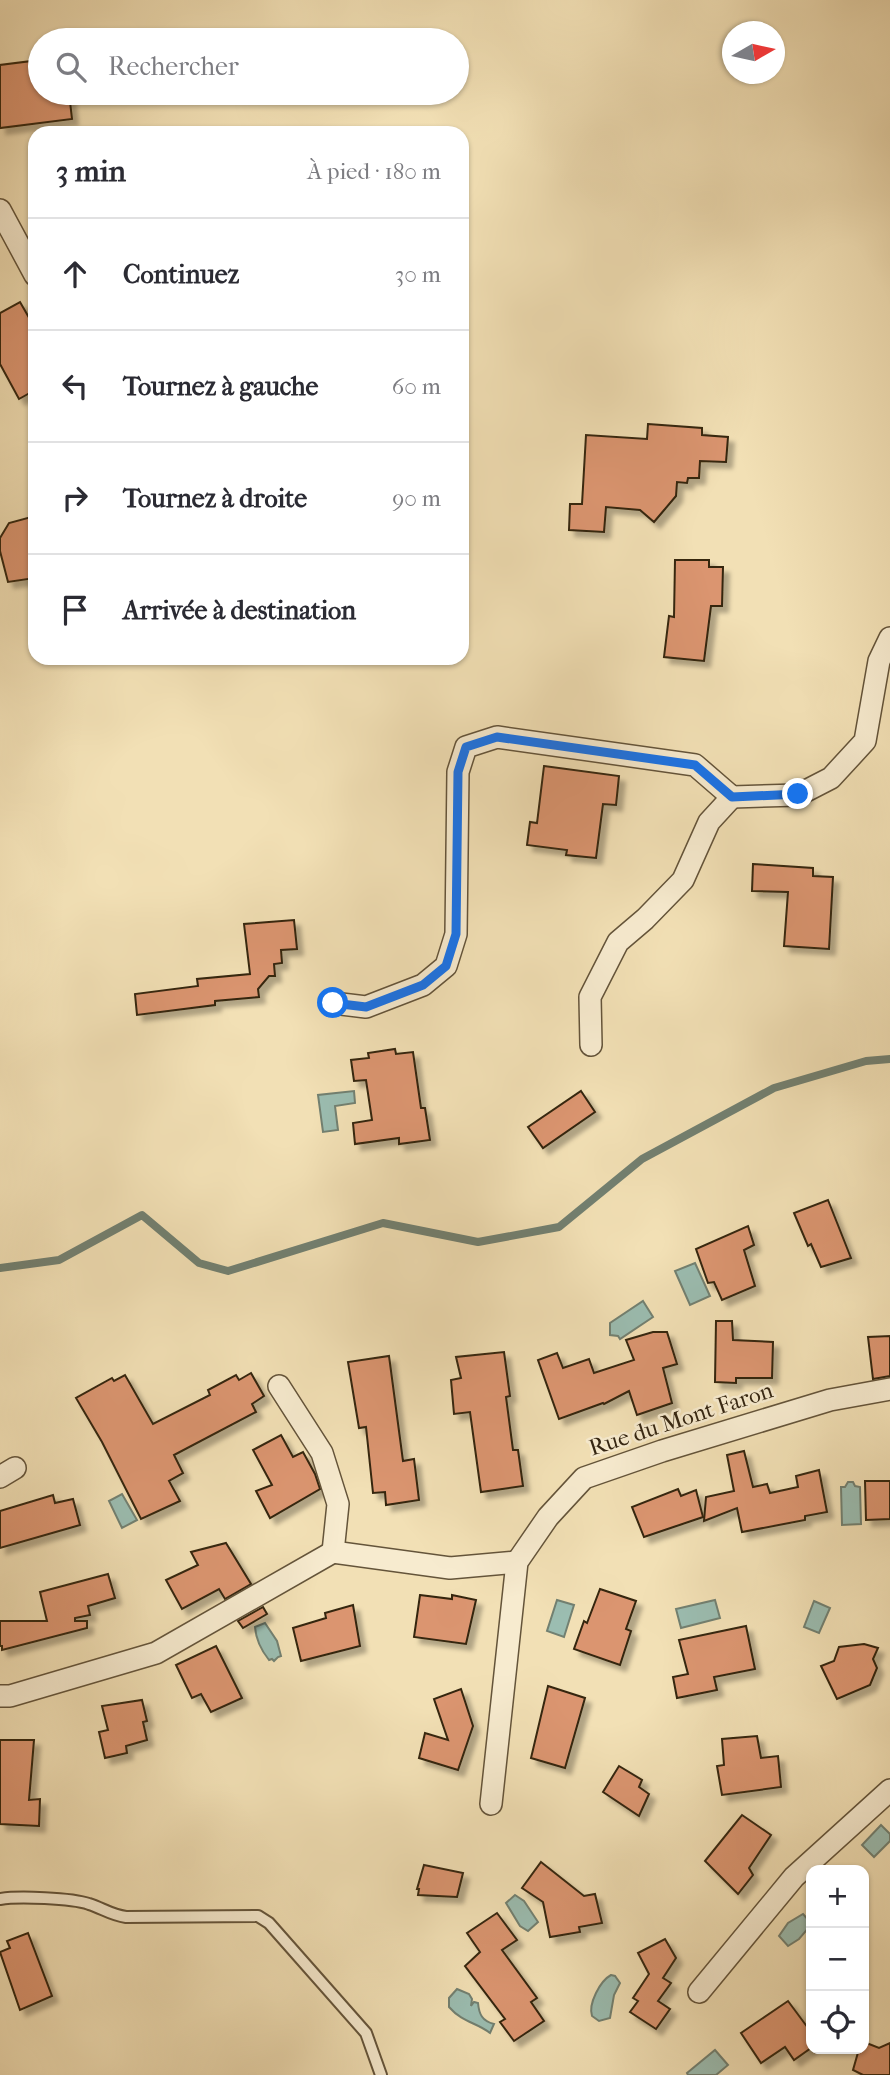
<!DOCTYPE html>
<html lang="fr">
<head>
<meta charset="utf-8">
<style>
  :root { --surface:#fff; --page:#f7f7f7; --text:#2b2b33; --muted:#7c7c81; --line:#e1e1e2 }
  body { margin:0; font-family:"IM FELL French Canon",serif; background:var(--page); color:var(--text) }
  .controls { position:absolute; right:21px; bottom:21px; display:grid; overflow:hidden; border-radius:14px; box-shadow:0 2px 5px #0004 }
  .controls button { width:63px; height:63px; display:grid; place-items:center; padding:0; border:0; border-bottom:2px solid var(--line); background:var(--surface); color:var(--text); font:35px sans-serif }
  .compass { position:absolute; left:722px; top:21px; width:63px; height:63px; border-radius:50%; background:var(--surface); box-shadow:0 2px 5px #0004; rotate:81deg }
  .stop { position:absolute; width:21px; height:21px; margin:-16px; border:5px solid #1a73e8; border-radius:50%; background:#fff }
  .stop.end { background:#1a73e8; border-color:#fff; box-shadow:0 2px 7px #0008 }
  .list { margin:0; padding:0; list-style:none }
  h2 { display:flex; justify-content:space-between; align-items:center; height:91px; margin:0; padding:0 28px; font-size:30px }
  h2 small { font-size:23px; font-weight:400; color:var(--muted) }
  .list li { display:grid; grid-template-columns:46px 1fr auto; gap:21px; align-items:center; box-sizing:border-box; height:112px; padding:0 28px; border-top:2px solid var(--line) }
  .list b { display:block; font-size:26px; white-space:nowrap }
  .list em { font-size:23px; font-style:normal; color:var(--muted) }
  .icon { flex:none; width:38px; height:38px; fill:none; stroke:currentColor; stroke-width:2; stroke-linecap:round; stroke-linejoin:round }
  .map { position:relative; flex:none; width:890px; height:2075px; overflow:hidden }
  .search { position:absolute; background:var(--surface); box-shadow:0 2px 5px #0004; left:28px; top:28px; width:441px; height:77px; display:flex; align-items:center; gap:18px; box-sizing:border-box; padding:0 24px; border-radius:38px; color:var(--muted); font-size:26px }
  .panel { position:absolute; background:var(--surface); box-shadow:0 2px 5px #0004; left:28px; top:126px; width:441px; height:539px; border-radius:21px }
  .map>svg:first-child { display:block }
  .water { fill:#9bbdb1; stroke:#728071; stroke-width:2 }
  .lines { fill:none; stroke-linecap:round; stroke-linejoin:round }
  .stream { stroke:#728071; stroke-width:8 }
  .building { fill:#db956f; stroke:#342511; stroke-width:2; filter:url(#shadow) }
  .service-casing { stroke:#64543a; stroke-width:14 }
  .minor-casing { stroke:#64543a; stroke-width:24 }
  .service { stroke:#f7ebcf; stroke-width:10 }
  .minor { stroke:#f7ebcf; stroke-width:21 }
  .route { stroke:#1a73e8; stroke-width:9 }
  .labels { text-anchor:middle; dominant-baseline:central; stroke-width:5; stroke-linejoin:round; paint-order:stroke }
  .street-label { font-size:23px; fill:#342511; stroke:#f7ebcf }
</style>
</head>
<body>
<div class="map">
<svg width="890" height="2075" viewBox="0 0 890 2075">
  <defs>
    <filter id="shadow"><feDropShadow dx="6" dy="6" stdDeviation="2" flood-color="#0004"/></filter>
  </defs>
  <rect width="100%" height="100%" fill="#f2e0b5"/>
  <filter id="stains"><feTurbulence type="fractalNoise" baseFrequency=".00286" numOctaves="4"/><feColorMatrix values="0 0 0 0 .2 0 0 0 0 .09 0 0 0 0 .02 0 0 0 .5 -.17"/></filter>
  <radialGradient id="worn" r=".72"><stop offset=".6" stop-color="#630" stop-opacity="0"/><stop offset="1" stop-color="#630" stop-opacity=".3"/></radialGradient>
  <g class="water">
    <polygon points="354,1091 355,1103 335,1106 338,1130 323,1132 318,1095"/>
    <polygon points="695,1263 710,1296 690,1305 675,1271"/>
    <polygon points="643,1301 653,1317 620,1339 618,1336 610,1335 610,1323"/>
    <polygon points="848,1482 853,1482 855,1486 860,1487 861,1524 842,1525 841,1487 845,1487"/>
    <polygon points="122,1494 137,1520 122,1528 109,1501"/>
    <polygon points="557,1600 574,1605 564,1637 547,1631"/>
    <polygon points="715,1600 720,1618 681,1628 676,1609"/>
    <polygon points="814,1601 830,1608 819,1633 804,1627"/>
    <path d="M265,1623L277,1641L281,1656L278,1657L274,1661L272,1659L269,1660C261,1650 256,1640 255,1627Z"/>
    <polygon points="881,1825 890,1834 890,1841 874,1857 862,1845"/>
    <polygon points="515,1895 524,1901 538,1922 528,1931 520,1926 506,1903"/>
    <polygon points="803,1914 811,1923 811,1925 799,1939 788,1946 779,1936 788,1923"/>
    <path d="M611,1975L615,1976L620,1983L614,1995L610,2018L599,2021L592,2016C588,2004 600,1981 611,1975Z"/>
    <path d="M457,1989L469,1994L472,1999L471,2006L474,2002L478,2003C479,2014 482,2021 494,2024L490,2033C476,2022 463,2023 449,2007V1998Z"/>
    <polygon points="715,2050 728,2065 716,2075 688,2075 687,2073"/>
  </g>
  <g class="lines">
    <polyline class="stream" points="0,1268 59,1260 142,1215 199,1263 228,1271 383,1223 478,1242 559,1227 642,1159 774,1088 866,1061 890,1059"/>
  </g>
  <g class="building">
    <polygon points="40,60 40,93 69,93 72,119 0,128 0,65"/>
    <polygon points="20,302 35,328 35,390 19,399 0,364 0,313"/>
    <polygon points="648,424 702,428 702,435 728,437 726,462 700,461 699,478 688,478 687,483 677,482 676,496 654,522 640,510 606,507 604,532 569,530 570,504 582,504 586,435 647,439"/>
    <polygon points="35,516 35,578 8,582 0,551 0,538 9,523"/>
    <polygon points="675,560 709,560 709,567 723,567 722,606 711,606 704,661 664,657 669,616 674,617"/>
    <polygon points="544,766 619,776 616,805 603,804 596,858 566,855 567,850 527,845 530,822 537,823"/>
    <polygon points="753,864 813,868 813,876 833,877 829,949 784,946 788,892 752,891"/>
    <polygon points="294,920 297,949 281,950 282,963 274,964 275,976 269,976 258,989 259,997 215,1001 215,1005 137,1015 135,994 198,986 197,979 250,974 244,924"/>
    <polygon points="395,1049 396,1054 413,1052 421,1108 425,1108 430,1140 399,1144 399,1138 355,1144 353,1123 372,1120 366,1080 354,1081 351,1060 369,1058 368,1053"/>
    <polygon points="581,1091 595,1112 543,1148 528,1127"/>
    <polygon points="828,1200 851,1258 821,1267 811,1244 808,1246 794,1213"/>
    <polygon points="748,1226 754,1245 744,1250 755,1286 722,1300 714,1282 708,1283 696,1249"/>
    <polygon points="716,1321 732,1321 733,1340 773,1342 772,1378 736,1378 736,1383 715,1382"/>
    <polygon points="653,1332 667,1332 677,1364 663,1368 672,1403 637,1415 629,1391 604,1404 603,1403 559,1419 538,1360 557,1353 563,1368 589,1359 594,1373 634,1360 626,1340"/>
    <polygon points="890,1336 890,1376 873,1379 868,1337"/>
    <polygon points="504,1352 510,1396 506,1397 513,1450 518,1450 523,1486 481,1492 470,1412 454,1414 451,1380 461,1378 456,1357"/>
    <polygon points="389,1356 403,1461 414,1459 419,1500 386,1505 385,1492 373,1493 366,1427 359,1428 348,1362"/>
    <polygon points="251,1373 264,1396 252,1404 256,1412 174,1455 183,1473 169,1481 180,1501 141,1519 102,1442 76,1398 112,1378 114,1381 125,1375 153,1424 210,1395 208,1390 236,1375 239,1380"/>
    <polygon points="281,1435 293,1457 303,1452 315,1474 320,1489 270,1518 256,1491 272,1485 253,1450"/>
    <polygon points="744,1451 753,1487 767,1484 770,1493 798,1487 796,1476 819,1470 827,1512 805,1516 805,1520 742,1532 737,1508 704,1521 706,1497 734,1491 727,1455"/>
    <polygon points="865,1481 890,1481 890,1519 866,1520"/>
    <polygon points="678,1489 681,1496 696,1490 703,1517 644,1537 632,1507"/>
    <polygon points="53,1495 55,1503 73,1499 80,1525 0,1548 0,1511"/>
    <polygon points="226,1543 251,1584 225,1599 219,1589 182,1609 166,1580 198,1565 191,1552"/>
    <polygon points="108,1574 115,1598 88,1606 90,1615 75,1618 75,1621 87,1621 87,1628 2,1650 2,1646 0,1646 0,1621 47,1621 40,1592"/>
    <polygon points="600,1589 636,1601 626,1629 631,1631 620,1665 574,1649 584,1621 587,1623"/>
    <polygon points="420,1595 452,1599 452,1595 476,1600 466,1644 414,1637"/>
    <polygon points="353,1605 360,1646 301,1661 293,1628 326,1618 325,1613"/>
    <polygon points="263,1607 267,1614 243,1628 238,1621"/>
    <polygon points="746,1626 755,1669 714,1677 717,1690 677,1698 673,1677 688,1674 679,1640"/>
    <polygon points="864,1644 878,1648 873,1659 877,1668 870,1685 837,1699 821,1666 834,1661 839,1647"/>
    <polygon points="216,1646 242,1698 211,1712 201,1694 192,1698 176,1665"/>
    <polygon points="548,1686 585,1698 565,1768 531,1758"/>
    <polygon points="461,1689 473,1726 458,1770 419,1758 425,1733 448,1740 434,1699"/>
    <polygon points="142,1700 147,1721 143,1722 147,1740 126,1746 127,1753 105,1758 99,1732 108,1730 102,1706"/>
    <polygon points="757,1736 761,1758 778,1756 781,1787 722,1795 717,1766 724,1765 722,1739"/>
    <polygon points="0,1740 34,1740 29,1800 40,1799 39,1826 0,1824"/>
    <polygon points="619,1766 642,1780 639,1787 649,1794 639,1816 603,1792"/>
    <polygon points="742,1815 771,1835 749,1868 753,1875 738,1894 705,1861"/>
    <polygon points="541,1862 584,1896 595,1894 602,1923 579,1927 580,1932 550,1937 543,1902 522,1888"/>
    <polygon points="424,1865 463,1873 457,1897 418,1895 419,1889 417,1889"/>
    <polygon points="497,1913 517,1940 502,1950 537,1998 531,2002 544,2021 514,2041 500,2022 505,2019 465,1966 480,1952 467,1933"/>
    <polygon points="28,1933 52,1996 20,2010 0,1952 10,1948 7,1941"/>
    <polygon points="665,1939 676,1958 663,1978 671,1983 658,2001 670,2009 656,2029 630,2012 638,2001 633,1998 649,1974 638,1953"/>
    <polygon points="788,2001 811,2032 811,2048 794,2060 785,2047 761,2063 741,2033"/>
    <polygon points="864,2042 879,2048 890,2043 890,2075 863,2075 853,2070 859,2049 864,2049"/>
  </g>
  <g class="lines">
    <defs>
      <path id="service" d="M0,1899C18,1896 72,1898 89,1904C102,1908 111,1915 126,1917L258,1916L269,1923L366,2033L381,2075"/>
      <g id="minor">
        <polyline points="0,210 35,275"/>
        <polyline points="333,1003 366,1007 423,985 446,966 456,934 458,772 466,747 497,737 695,765 732,797 798,795 831,778 865,741 879,661 890,638"/>
        <polyline points="591,1045 590,997 618,942 645,919 683,880 709,822 732,797"/>
        <polyline points="279,1386 322,1453 338,1504 333,1552"/>
        <polyline points="0,1477 15,1468"/>
        <polyline points="0,1696 10,1696 156,1653 333,1552 450,1568 517,1562"/>
        <polyline points="491,1804 517,1562 548,1517 584,1478 662,1451 830,1400 890,1389"/>
        <polyline points="699,1992 794,1877 890,1790"/>
      </g>
    </defs>
    <use href="#service" class="service-casing"/>
    <use href="#minor" class="minor-casing"/>
    <use href="#service" class="service"/>
    <use href="#minor" class="minor"/>
  </g>
  <g class="lines">
    <polyline class="route" points="333,1003 366,1007 423,985 446,966 456,934 458,772 466,747 497,737 695,765 732,797 798,794"/>
  </g>
  <g class="labels">
    <g class="street-label">
      <text transform="translate(681 1419) rotate(-18)">Rue du Mont Faron</text>
    </g>
  </g>
  <rect width="100%" height="100%" filter="url(#stains)"/>
  <rect width="100%" height="100%" fill="url(#worn)"/>
</svg>
<div class="controls">
<button>+</button>
<button>−</button>
<button><svg class="icon" aria-label="locate" viewBox="0 0 24 24"><circle cx="12" cy="12" r="6"/><path d="M12 2v4M12 18v4M2 12h4M18 12h4"/></svg></button>
</div>
<svg class="compass" viewBox="-18 -18 36 36"><path d="M0-13l5 13h-10z" fill="#e53935"/><path d="M0 13l5-13h-10z" fill="#7c7c81"/></svg>
<div class="stop" style="left:333px;top:1003px"></div>
<div class="stop end" style="left:798px;top:794px"></div>
<div class="search"><svg class="icon" aria-label="search" viewBox="0 0 24 24"><circle cx="10" cy="10" r="6"/><path d="M15 15l6 6"/></svg>Rechercher</div>
<section class="panel">
<h2>3 min<small>À pied · 180 m</small></h2>
<ul class="list">
<li><svg class="icon" aria-label="ahead" viewBox="0 0 24 24"><path d="M12 20V5M6 11l6-6 6 6"/></svg><div><b>Continuez</b></div><em>30 m</em></li>
<li><svg class="icon" aria-label="left" viewBox="0 0 24 24"><path d="M17 20v-9H6M10 6l-5 5 5 5"/></svg><div><b>Tournez à gauche</b></div><em>60 m</em></li>
<li><svg class="icon" aria-label="right" viewBox="0 0 24 24"><path d="M7 20v-9h11M14 6l5 5-5 5"/></svg><div><b>Tournez à droite</b></div><em>90 m</em></li>
<li><svg class="icon" aria-label="arrive" viewBox="0 0 24 24"><path d="M6 21V4h12l-3 4 3 4H6"/></svg><div><b>Arrivée à destination</b></div></li>
</ul>
</section>
</div>
</body>
</html>
